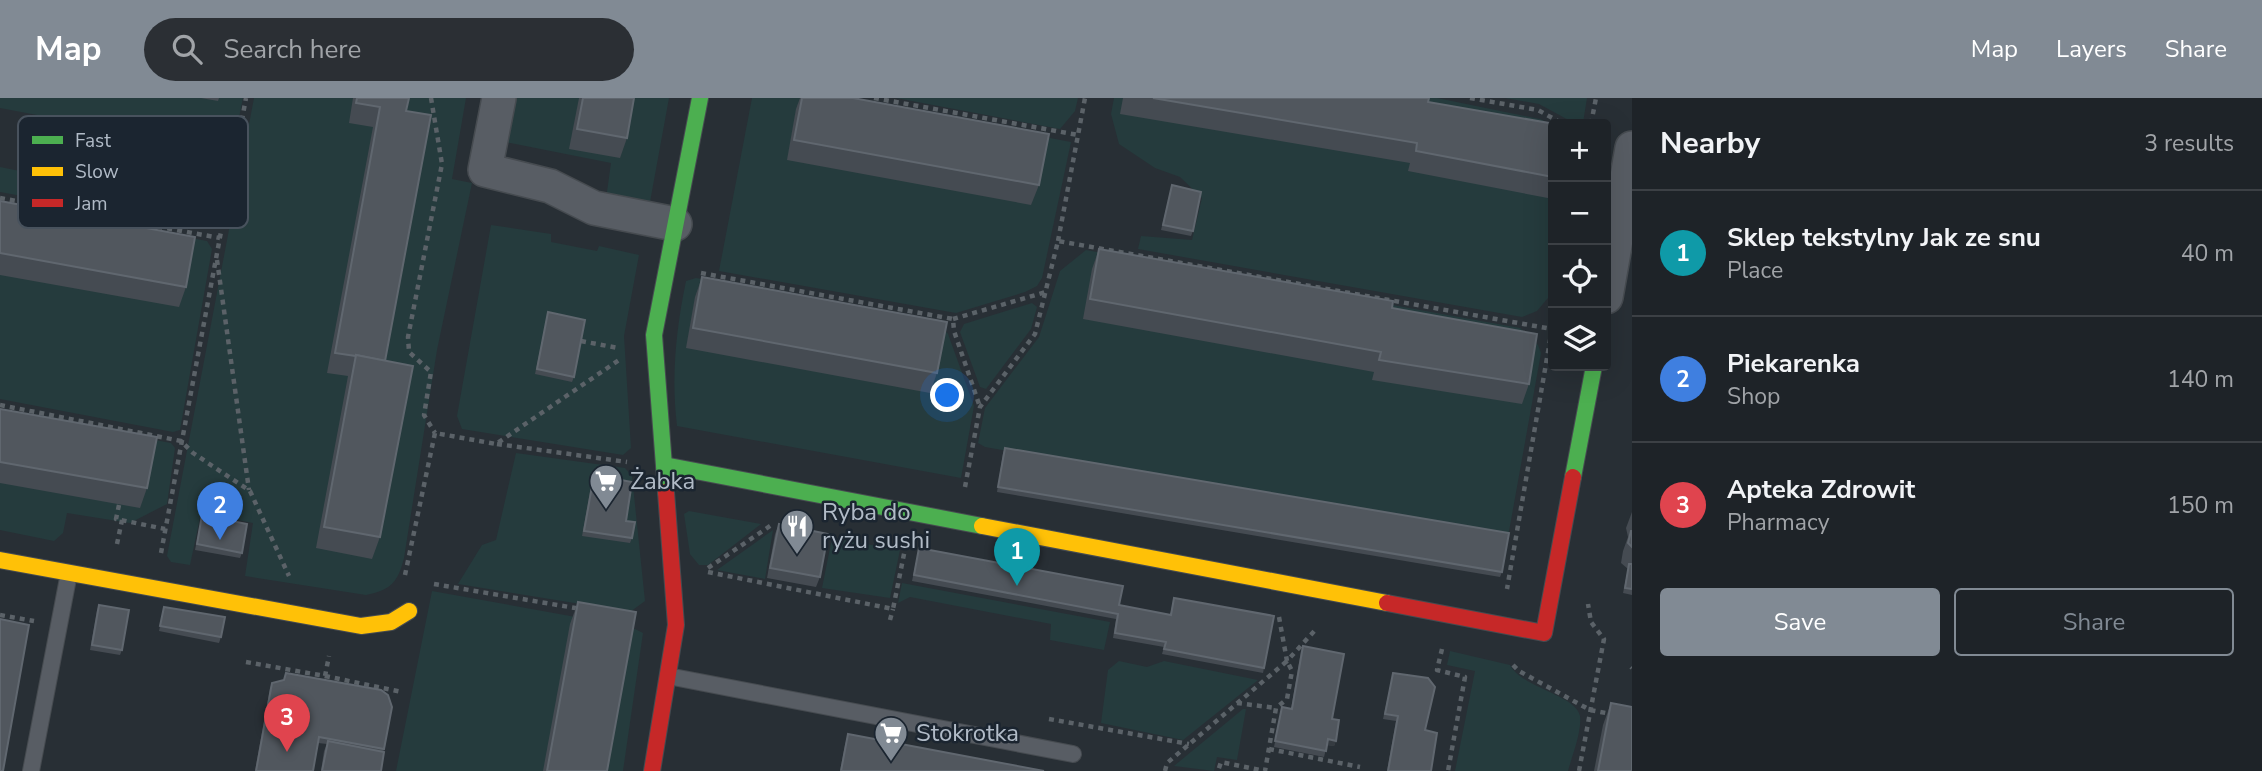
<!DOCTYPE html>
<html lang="en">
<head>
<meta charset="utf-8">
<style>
  :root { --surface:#1e2328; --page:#2b2f34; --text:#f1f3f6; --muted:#a1a4a8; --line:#3c4045; --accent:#818a94 }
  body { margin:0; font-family:"Nunito Sans",sans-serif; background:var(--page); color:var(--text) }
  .controls { position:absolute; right:21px; top:21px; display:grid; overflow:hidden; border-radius:7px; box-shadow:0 7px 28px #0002 }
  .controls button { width:63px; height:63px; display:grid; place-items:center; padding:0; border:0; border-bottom:2px solid var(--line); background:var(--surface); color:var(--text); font:35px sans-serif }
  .you { position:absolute; left:948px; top:298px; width:24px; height:24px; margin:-18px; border:5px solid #fff; border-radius:50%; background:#1a73e8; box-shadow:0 0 0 10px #1a73e833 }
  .badge { display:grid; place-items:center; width:46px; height:46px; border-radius:50%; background:var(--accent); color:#fff; font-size:23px; font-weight:700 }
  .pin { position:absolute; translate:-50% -58px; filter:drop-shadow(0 2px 4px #0008) }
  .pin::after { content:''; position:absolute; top:37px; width:24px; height:21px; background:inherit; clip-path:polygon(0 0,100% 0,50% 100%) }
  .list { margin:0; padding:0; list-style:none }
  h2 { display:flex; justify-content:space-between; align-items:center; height:91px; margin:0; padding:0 28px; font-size:30px }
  h2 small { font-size:23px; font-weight:400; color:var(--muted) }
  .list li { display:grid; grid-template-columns:46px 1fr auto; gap:21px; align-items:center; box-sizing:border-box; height:126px; padding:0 28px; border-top:2px solid var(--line) }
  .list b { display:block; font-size:26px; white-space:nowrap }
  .list p { margin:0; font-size:23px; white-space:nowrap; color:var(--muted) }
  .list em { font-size:23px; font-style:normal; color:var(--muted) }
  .actions { display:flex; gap:14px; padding:21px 28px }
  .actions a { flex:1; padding:16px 0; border:2px solid var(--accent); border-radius:7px; text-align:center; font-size:24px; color:var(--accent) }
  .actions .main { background:var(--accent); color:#fff }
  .icon { flex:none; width:38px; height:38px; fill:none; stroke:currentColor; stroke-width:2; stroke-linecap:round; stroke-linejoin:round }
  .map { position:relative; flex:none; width:1632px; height:673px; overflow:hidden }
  header { display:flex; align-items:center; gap:42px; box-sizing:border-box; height:98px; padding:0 35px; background:var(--accent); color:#fff }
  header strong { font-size:33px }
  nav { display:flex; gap:38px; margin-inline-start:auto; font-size:24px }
  .search { width:490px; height:63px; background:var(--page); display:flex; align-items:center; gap:18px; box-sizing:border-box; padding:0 24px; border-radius:38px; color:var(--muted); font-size:26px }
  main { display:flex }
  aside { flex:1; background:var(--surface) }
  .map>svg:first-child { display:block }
  .green { fill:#253b3d }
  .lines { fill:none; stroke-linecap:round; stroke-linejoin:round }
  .lane-casing { stroke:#464b50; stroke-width:18 }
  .street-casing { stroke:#464b50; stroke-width:36 }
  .fast-casing { stroke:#464b50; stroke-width:18 }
  .slow-casing { stroke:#464b50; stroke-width:18 }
  .jam-casing { stroke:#464b50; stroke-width:18 }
  .path { stroke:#5b6268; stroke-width:4.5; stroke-dasharray:5 5; stroke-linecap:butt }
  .lane { stroke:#585d64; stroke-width:16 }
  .street { stroke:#585d64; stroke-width:33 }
  .fast { stroke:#4caf50; stroke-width:16 }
  .slow { stroke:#ffc107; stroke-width:16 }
  .jam { stroke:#c62828; stroke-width:16 }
  .wall { fill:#454b52 }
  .shaded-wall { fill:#353b41 }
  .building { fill:#51575e; stroke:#60676f; stroke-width:2 }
  .labels { text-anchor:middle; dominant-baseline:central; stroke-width:5; stroke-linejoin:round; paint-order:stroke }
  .poi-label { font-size:24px; fill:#b1bbc7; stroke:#1b2530; text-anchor:start }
  .key { fill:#1b2530; stroke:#48525d; stroke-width:2 }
  .key-label { font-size:19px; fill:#b1bbc7 }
</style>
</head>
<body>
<header>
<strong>Map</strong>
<div class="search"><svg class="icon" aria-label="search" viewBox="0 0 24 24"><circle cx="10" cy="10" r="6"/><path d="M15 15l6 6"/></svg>Search here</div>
<nav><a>Map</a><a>Layers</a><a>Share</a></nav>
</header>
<main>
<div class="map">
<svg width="1632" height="673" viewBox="0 0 1632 673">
  <rect width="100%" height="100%" fill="#282f35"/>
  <g class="green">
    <polygon points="0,0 243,0 232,54 0,10"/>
    <path d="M254,0H466L452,81L472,85L437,252L404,460C398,484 391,492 366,497L245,478L253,425L201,415L190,467L171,464L167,458Z"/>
    <polygon points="516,0 669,0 650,104 606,101 611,65 500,43 512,20"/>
    <polygon points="752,0 838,0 1071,44 1042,180 1037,188 1025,194 956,215 719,173"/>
    <polygon points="896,0 1078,0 1075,13 1060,31"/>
    <polygon points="1114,0 1437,0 1540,21 1553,27 1553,194 1537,213 1522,219 1138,151 1141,138 1192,142 1202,100 1180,79 1155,70 1119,46 1111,16"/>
    <polygon points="1505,0 1587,0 1583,25 1574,25 1539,6"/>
    <polygon points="0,69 108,91 104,113 0,94"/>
    <polygon points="0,104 207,143 212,151 180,332 173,334 0,301"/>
    <polygon points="491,127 551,136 551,144 597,153 599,148 639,157 624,238 631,350 623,357 462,331 457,318"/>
    <polygon points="1086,152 1520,230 1538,247 1541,255 1508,439 985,349 978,345 985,310 1039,239 1060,173"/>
    <path d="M696,180L940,226L948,236L974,308L961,380L677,328C671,279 676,231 686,183Z"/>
    <polygon points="1032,205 1037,209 1031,231 986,291 980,289 960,234 964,226"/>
    <polygon points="0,313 171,345 175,350 167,406 130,425 67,415 63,435 54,443 0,432"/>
    <polygon points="516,355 625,370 632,378 645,503 630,514 458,486 482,447 496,442"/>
    <polygon points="689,413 761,426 708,467 699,467 690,456 684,416"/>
    <polygon points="773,432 765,481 717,472"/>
    <polygon points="832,440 900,452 890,500 822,490"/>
    <polygon points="902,485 1110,524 1104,552 1050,542 1051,526 910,499 898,505"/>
    <polygon points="432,493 631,529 643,535 623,673 396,673"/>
    <path d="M1450,553L1510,567C1522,590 1576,597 1580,618C1582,633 1572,658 1568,673H1455L1475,573L1447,567Z"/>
    <polygon points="1119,563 1147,569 1164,563 1258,582 1183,642 1101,625 1108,572"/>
    <polygon points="1243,611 1246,611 1237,662 1217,659 1214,673 1174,668"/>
  </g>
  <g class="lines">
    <defs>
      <g id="lane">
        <polyline points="668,578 1073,656"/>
        <polyline points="31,673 69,475"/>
      </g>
      <g id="street">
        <polyline points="499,0 485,72 550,88 594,110 675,126"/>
        <polyline points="1606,199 1632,50"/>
      </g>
      <g id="fast">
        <polyline points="664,367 982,428"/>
        <polyline points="1573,379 1594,268"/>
        <polyline points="666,394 654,237 700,0"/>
      </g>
      <g id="slow">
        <polyline points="982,428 1387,505"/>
        <polyline points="0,462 361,528 391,524 409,513"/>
      </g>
      <g id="jam">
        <polyline points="1387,505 1544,535 1573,379"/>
        <polyline points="652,673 676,527 666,394"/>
      </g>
    </defs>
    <use href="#lane" class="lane-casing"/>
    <use href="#street" class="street-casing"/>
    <use href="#fast" class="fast-casing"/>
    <use href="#slow" class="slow-casing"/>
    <use href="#jam" class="jam-casing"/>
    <g class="path">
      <polyline points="431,0 442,66 408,239 409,254 431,274 424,317 435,335"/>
      <polyline points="874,0 1078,37"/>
      <polyline points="1470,0 1538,12 1563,26"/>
      <polyline points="1591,26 1596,0"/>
      <polyline points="0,100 220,140"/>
      <polyline points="1058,143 1085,0"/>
      <polyline points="217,162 249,392"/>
      <polyline points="701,175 953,221 954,233 980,309"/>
      <polyline points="953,221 1046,194"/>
      <polyline points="1552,231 1553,223"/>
      <polyline points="581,243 618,250"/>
      <polyline points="0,307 181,343 193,355 250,393 289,478"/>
      <polyline points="497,346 627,364"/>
      <polyline points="965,389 980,309 1035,236 1058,143 1552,231 1507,491"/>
      <polyline points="119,407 116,421 165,431"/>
      <polyline points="117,446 122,422"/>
      <polyline points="161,455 246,0"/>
      <polyline points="708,470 773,426"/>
      <polyline points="708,474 893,511 905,451"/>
      <polyline points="405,477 435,335 496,346 619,262"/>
      <polyline points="434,486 581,511"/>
      <polyline points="0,517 34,523"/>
      <polyline points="1279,519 1287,563 1317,530"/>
      <polyline points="890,522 893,511"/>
      <polyline points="1442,551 1437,572 1465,579 1448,673"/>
      <polyline points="246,564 325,578 329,558"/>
      <polyline points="1513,567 1519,573 1590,612 1611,616"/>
      <polyline points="1631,569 1632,570"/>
      <polyline points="325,578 402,594"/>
      <polyline points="1237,605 1276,610"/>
      <polyline points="1049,621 1189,646"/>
      <polyline points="1269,651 1360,669"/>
      <polyline points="1165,673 1167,665 1287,563 1292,573 1287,601 1276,610 1265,673 1221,664 1218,673"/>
      <polyline points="1579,673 1604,541 1591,524 1588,506"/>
    </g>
    <use href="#lane" class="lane"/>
    <use href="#street" class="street"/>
    <use href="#fast" class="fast"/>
    <use href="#slow" class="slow"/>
    <use href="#jam" class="jam"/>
  </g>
  <g class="wall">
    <polygon points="201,0 219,0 218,3"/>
    <polygon points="353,0 409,0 406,13 385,263 380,439 372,461 316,450 348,278 327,275 373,29 349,25"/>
    <polygon points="579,0 634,0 627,40 620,60 569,51"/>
    <polygon points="800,0 853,0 1039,87 1031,107 787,62 796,11"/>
    <polygon points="1123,0 1429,0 1428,4 1553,26 1553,101 1408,73 1410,65 1120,16"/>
    <polygon points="1172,87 1193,133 1191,138 1161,132"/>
    <polygon points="0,103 186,189 179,209 0,177"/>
    <polygon points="1099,151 1392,210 1529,286 1522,306 1372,282 1374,274 1083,221 1092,171"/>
    <polygon points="702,179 937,275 930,295 686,250 695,199"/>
    <polygon points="548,214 574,279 572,284 535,276"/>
    <polygon points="0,311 147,390 140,410 0,385"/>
    <polygon points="1005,350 1502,474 1500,479 997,394 1003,355"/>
    <polygon points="594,377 632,440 630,445 582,438 592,383"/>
    <polygon points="1632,414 1632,497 1623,495 1628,471 1621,465 1623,453 1628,439 1626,430"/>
    <polygon points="202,417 242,455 240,460 195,452"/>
    <polygon points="779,426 820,479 816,489 767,480 775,436"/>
    <polygon points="919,450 1119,507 1170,517 1174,500 1264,570 1263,575 1162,556 1164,549 1113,540 1116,521 912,483"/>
    <polygon points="578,504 607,673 543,673 570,526"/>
    <polygon points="99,507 122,552 120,557 90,552 97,512"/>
    <polygon points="164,509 221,539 219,545 159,533"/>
    <polygon points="1303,548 1332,621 1336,643 1334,648 1327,647 1324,659 1274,649 1282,609 1291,611 1301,553"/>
    <polygon points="1393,575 1425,632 1431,673 1387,673 1396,623 1383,621"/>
    <polygon points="272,585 384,651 381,673 321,673 324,653 327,646 318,645 313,673 255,673 270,590"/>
    <polygon points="1611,605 1632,673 1594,673 1603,627"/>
    <polygon points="848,636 1044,673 840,673 845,647"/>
  </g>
  <polygon class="shaded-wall" points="1328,641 1336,643 1334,648 1326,647"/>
  <g class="building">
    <polygon points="357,0 409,0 406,13 431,17 385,263 356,257 356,258 335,255 380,9 356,5"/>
    <polygon points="583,0 634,0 627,40 577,31"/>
    <polygon points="802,0 853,0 1049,36 1039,87 794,42"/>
    <polygon points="1153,0 1429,0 1428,4 1555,26 1553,26 1553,79 1416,53 1417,45"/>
    <polygon points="1172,87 1201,94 1193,133 1163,127"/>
    <polygon points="0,103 195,139 186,189 0,155"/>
    <polygon points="1099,151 1393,203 1392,210 1537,236 1529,286 1379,262 1381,254 1090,201"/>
    <polygon points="702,179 947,224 937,275 693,230"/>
    <polygon points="548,214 585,222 574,279 537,271"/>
    <polygon points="356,257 413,268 380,439 324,429"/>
    <polygon points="0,311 157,339 147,390 0,364"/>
    <polygon points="1005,350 1509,435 1502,474 998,389"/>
    <polygon points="594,377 632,384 626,423 635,424 632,440 584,433"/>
    <polygon points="202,417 247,426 242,455 197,446"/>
    <polygon points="779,426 828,436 820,479 770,470"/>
    <polygon points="1631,433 1632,433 1632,449 1628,445"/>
    <polygon points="919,450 1123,488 1119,507 1171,517 1174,500 1274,518 1264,570 1164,551 1166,544 1115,535 1118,516 914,477"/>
    <polygon points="1629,466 1632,466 1632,491 1625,490"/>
    <polygon points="578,504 636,514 607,673 547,673"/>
    <polygon points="99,507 129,512 122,552 92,547"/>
    <polygon points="164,509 225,519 221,539 160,528"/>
    <polygon points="0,521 29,527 3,673 0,673"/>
    <polygon points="1303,548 1344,556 1332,621 1339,622 1336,643 1328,641 1326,653 1275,643 1282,609 1292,611"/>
    <polygon points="286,575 381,592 388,597 392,609 384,651 319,639 313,673 256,673 272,585 284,582"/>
    <polygon points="1393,575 1428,580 1435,589 1425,632 1437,635 1431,673 1388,673 1398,618 1385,616"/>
    <polygon points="1611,605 1632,609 1632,673 1598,673"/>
    <polygon points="848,636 1044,673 841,673"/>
    <polygon points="328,643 384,654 381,673 322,673"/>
  </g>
  <defs>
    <symbol id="supermarket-pin" viewBox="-11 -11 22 30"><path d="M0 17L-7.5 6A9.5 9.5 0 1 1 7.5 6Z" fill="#818a94" stroke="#1b2530"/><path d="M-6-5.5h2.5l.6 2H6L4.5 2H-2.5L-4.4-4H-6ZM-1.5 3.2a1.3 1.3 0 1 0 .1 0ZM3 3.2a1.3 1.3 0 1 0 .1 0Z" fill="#fff"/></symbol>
    <symbol id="restaurant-pin" viewBox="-11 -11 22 30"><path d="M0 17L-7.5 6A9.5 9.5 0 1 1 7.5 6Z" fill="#818a94" stroke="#1b2530"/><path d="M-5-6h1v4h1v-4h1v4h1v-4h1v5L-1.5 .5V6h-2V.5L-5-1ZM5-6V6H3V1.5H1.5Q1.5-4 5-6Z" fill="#fff"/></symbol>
  </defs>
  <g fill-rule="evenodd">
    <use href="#supermarket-pin" x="587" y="364" width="38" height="52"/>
    <use href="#restaurant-pin" x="778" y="409" width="38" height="52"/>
    <use href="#supermarket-pin" x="872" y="616" width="38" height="52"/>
  </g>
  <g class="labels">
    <g class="poi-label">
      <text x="630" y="383">Żabka</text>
      <text x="822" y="414">Ryba do<tspan x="822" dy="28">ryżu sushi</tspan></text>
      <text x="916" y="635">Stokrotka</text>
    </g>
  </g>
  <rect x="18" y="18" width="230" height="112" rx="10" class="key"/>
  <rect x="32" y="38" width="31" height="8" fill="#4caf50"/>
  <rect x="32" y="69" width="31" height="9" fill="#ffc107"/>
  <rect x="32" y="101" width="31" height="8" fill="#c62828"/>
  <g class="key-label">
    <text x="75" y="49">Fast</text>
    <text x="75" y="80">Slow</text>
    <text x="75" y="112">Jam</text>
  </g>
</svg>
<div class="controls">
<button>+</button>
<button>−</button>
<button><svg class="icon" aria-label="locate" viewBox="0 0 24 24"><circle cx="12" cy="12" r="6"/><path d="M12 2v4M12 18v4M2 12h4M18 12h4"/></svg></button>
<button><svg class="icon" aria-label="layers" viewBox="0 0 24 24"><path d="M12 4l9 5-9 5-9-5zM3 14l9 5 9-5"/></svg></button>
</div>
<div class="you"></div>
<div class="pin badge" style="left:1017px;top:488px;background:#0f9aa8">1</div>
<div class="pin badge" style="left:220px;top:442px;background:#3f7fe0">2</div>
<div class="pin badge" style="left:287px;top:654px;background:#e0444e">3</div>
</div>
<aside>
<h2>Nearby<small>3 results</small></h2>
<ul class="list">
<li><span class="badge" style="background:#0f9aa8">1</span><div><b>Sklep tekstylny Jak ze snu</b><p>Place</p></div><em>40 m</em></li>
<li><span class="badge" style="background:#3f7fe0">2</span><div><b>Piekarenka</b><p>Shop</p></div><em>140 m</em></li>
<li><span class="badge" style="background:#e0444e">3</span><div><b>Apteka Zdrowit</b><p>Pharmacy</p></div><em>150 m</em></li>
</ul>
<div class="actions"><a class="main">Save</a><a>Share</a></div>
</aside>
</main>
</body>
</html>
